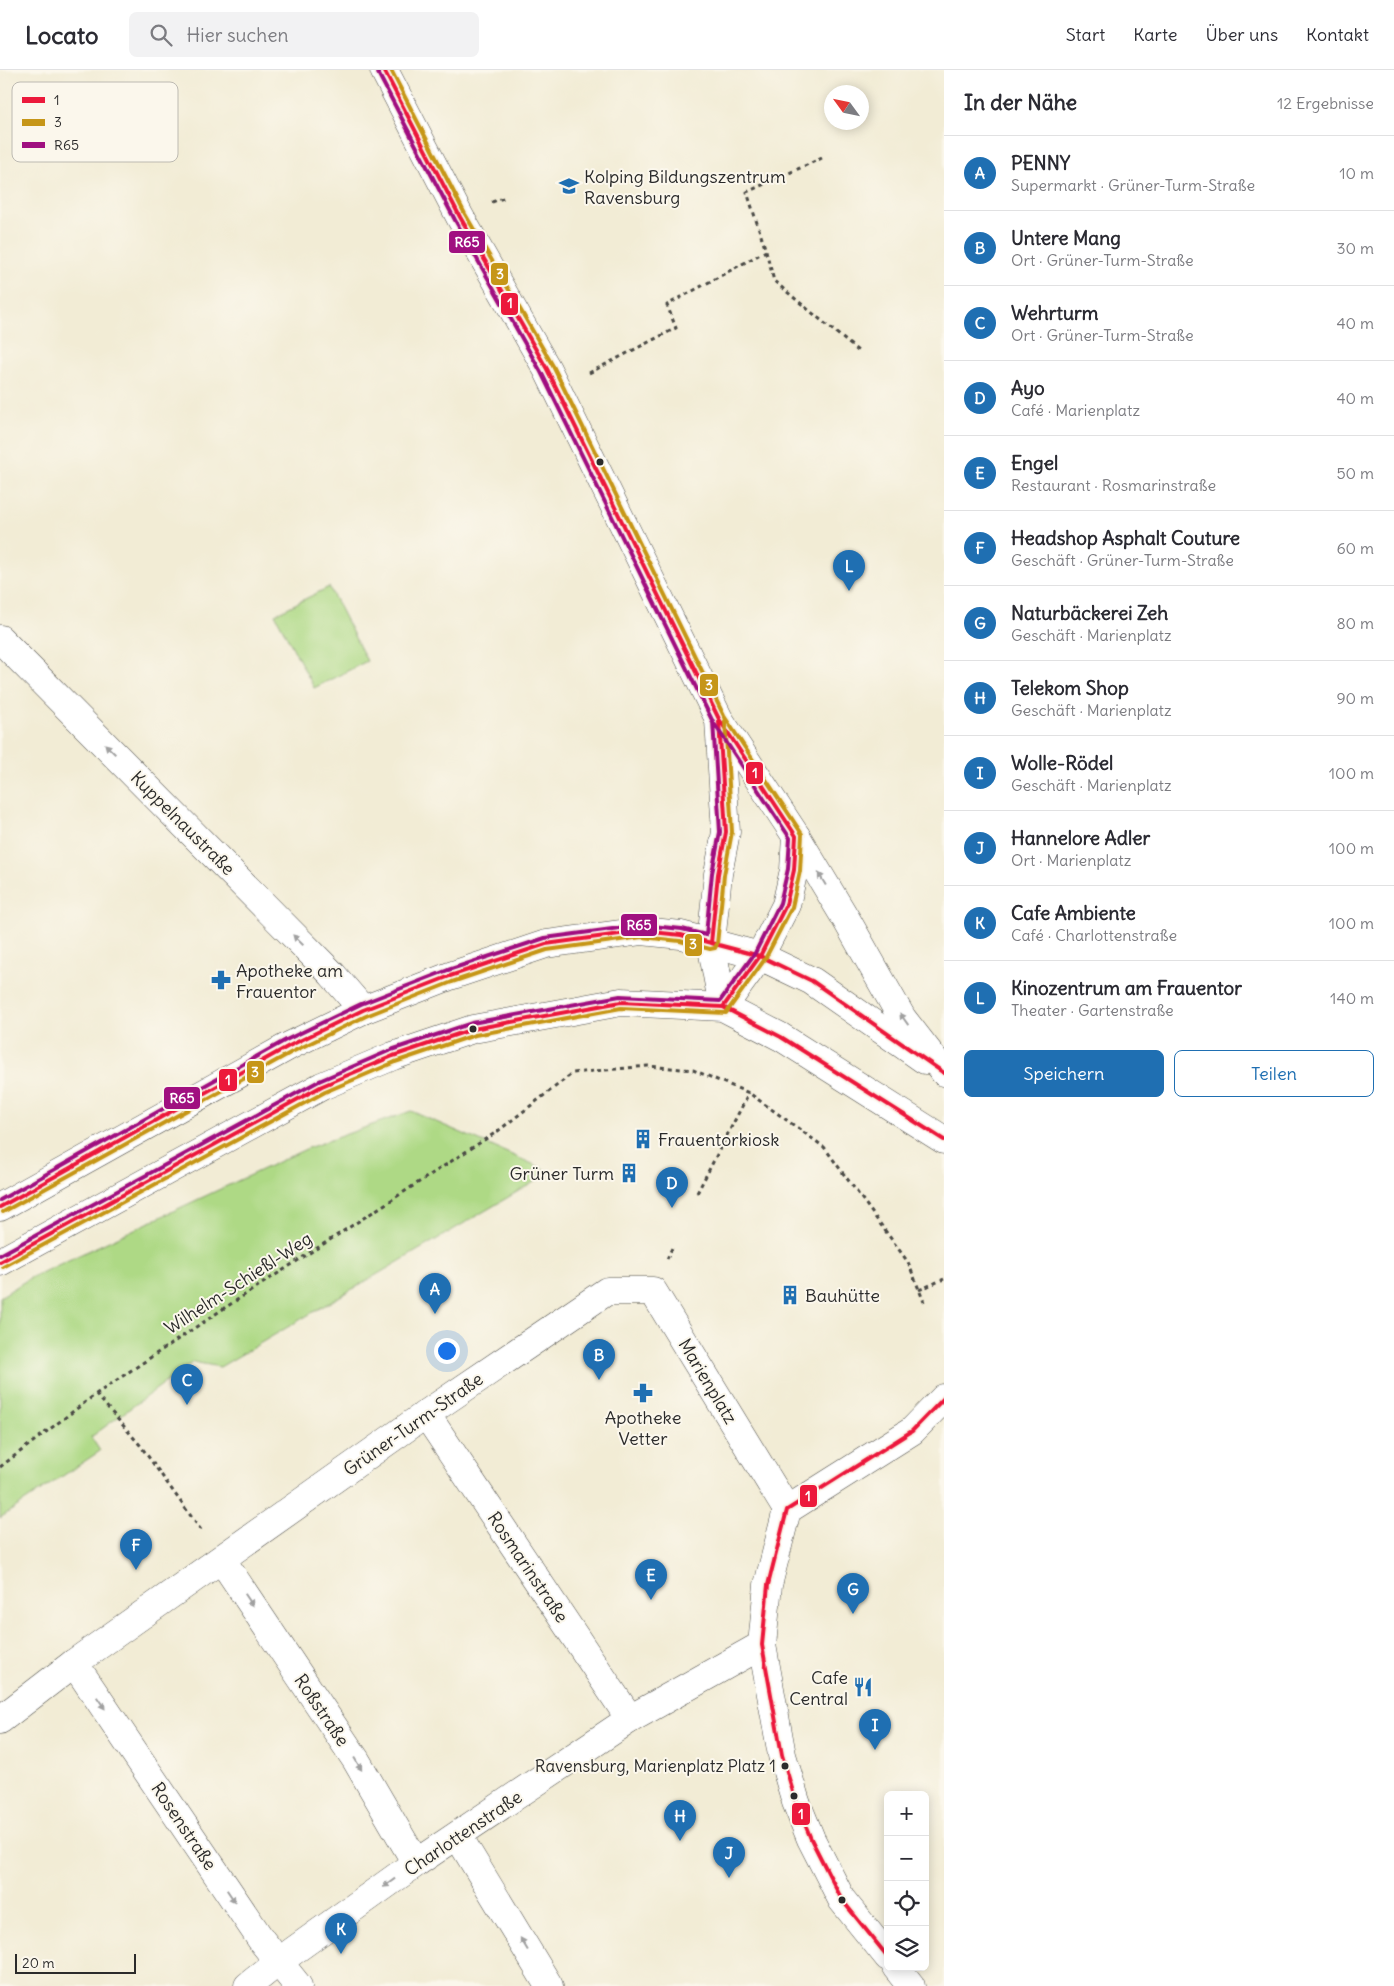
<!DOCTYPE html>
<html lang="de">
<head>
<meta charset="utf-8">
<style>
  :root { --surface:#fff; --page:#f2f2f3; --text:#2b2b33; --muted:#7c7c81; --line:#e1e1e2; --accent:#1f6fb2 }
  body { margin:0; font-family:Delius,sans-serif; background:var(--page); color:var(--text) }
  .controls { position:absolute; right:15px; bottom:15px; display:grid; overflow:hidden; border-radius:8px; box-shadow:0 2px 12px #0003 }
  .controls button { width:45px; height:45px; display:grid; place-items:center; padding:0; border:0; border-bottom:1px solid var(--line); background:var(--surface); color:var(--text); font:25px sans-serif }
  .compass { position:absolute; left:824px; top:15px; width:45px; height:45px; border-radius:50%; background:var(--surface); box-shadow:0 2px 12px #0003; rotate:303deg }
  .scale { position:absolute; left:15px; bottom:12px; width:121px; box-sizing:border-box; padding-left:5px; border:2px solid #2b2b2b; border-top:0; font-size:14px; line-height:18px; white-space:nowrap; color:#2b2b2b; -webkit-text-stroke:4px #fbf7ec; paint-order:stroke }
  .you { position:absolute; left:446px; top:1280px; width:18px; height:18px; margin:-12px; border:4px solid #fff; border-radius:50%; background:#1a73e8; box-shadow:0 0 0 8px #1a73e833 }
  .badge { display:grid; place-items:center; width:32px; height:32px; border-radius:50%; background:var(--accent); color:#fff; font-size:16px; font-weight:700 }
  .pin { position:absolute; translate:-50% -41px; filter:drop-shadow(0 1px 2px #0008) }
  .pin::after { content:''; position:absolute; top:26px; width:18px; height:15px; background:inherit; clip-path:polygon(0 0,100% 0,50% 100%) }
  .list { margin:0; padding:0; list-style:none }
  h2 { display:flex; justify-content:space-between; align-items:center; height:65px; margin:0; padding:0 20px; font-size:21px }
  h2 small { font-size:16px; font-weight:400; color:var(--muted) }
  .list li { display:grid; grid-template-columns:32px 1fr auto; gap:15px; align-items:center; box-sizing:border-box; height:75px; padding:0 20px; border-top:1px solid var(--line) }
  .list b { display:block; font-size:19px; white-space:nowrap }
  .list p { margin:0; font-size:16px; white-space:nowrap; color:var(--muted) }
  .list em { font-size:16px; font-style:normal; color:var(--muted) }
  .actions { display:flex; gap:10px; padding:15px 20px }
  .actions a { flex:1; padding:11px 0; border:1px solid var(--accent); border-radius:8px; text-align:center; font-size:18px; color:var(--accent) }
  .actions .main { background:var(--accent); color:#fff }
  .icon { flex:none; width:28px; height:28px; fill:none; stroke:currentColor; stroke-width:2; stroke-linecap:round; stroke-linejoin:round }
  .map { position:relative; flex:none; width:944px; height:1916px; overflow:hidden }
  header { display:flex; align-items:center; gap:30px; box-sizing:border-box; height:70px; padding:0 25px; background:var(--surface); border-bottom:1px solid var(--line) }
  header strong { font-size:24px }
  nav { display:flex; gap:28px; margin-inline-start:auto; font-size:18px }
  .search { width:350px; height:45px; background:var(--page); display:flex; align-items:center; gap:12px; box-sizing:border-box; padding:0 18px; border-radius:8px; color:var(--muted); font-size:19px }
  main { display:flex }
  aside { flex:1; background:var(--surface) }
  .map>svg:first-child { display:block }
  .green { fill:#aed985; stroke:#6c8258 }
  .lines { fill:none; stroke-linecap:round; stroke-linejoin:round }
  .minor-casing { stroke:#494844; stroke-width:29 }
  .major-casing { stroke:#494844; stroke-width:29 }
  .path { stroke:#494844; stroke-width:3; stroke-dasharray:4 4; stroke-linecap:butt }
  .minor { stroke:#fff; stroke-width:28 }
  .major { stroke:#fff; stroke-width:28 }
  .bus-1-casing { stroke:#fbf7ec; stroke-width:8 }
  .bus-2-casing { stroke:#fbf7ec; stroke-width:8 }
  .bus-3-casing { stroke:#fbf7ec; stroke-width:8 }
  .bus-1 { stroke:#ec193b; stroke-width:4 }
  .bus-2 { stroke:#c69618; stroke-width:4 }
  .bus-3 { stroke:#a01080; stroke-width:4 }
  .oneway { fill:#a0a0a0 }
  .bus-dot { fill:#2b2b2b; stroke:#fbf7ec; stroke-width:2 }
  .labels { text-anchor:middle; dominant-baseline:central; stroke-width:4; stroke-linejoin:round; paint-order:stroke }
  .bus-label { font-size:17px; fill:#2b2b2b; stroke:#fbf7ec; text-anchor:end }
  .poi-label { font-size:18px; fill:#2b2b2b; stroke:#fbf7ec; text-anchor:start }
  .street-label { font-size:18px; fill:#2b2b2b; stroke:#fbf7ec }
  .key { fill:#fbf7ec; stroke:#bdbab2; stroke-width:1 }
  .key-label { font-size:14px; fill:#2b2b2b }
  .line-badge { stroke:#fbf7ec; stroke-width:2 }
  .badge-label { font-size:14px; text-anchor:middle; font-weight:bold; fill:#fff }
</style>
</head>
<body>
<header>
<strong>Locato</strong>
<div class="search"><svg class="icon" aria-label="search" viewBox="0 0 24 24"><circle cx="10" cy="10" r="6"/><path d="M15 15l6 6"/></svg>Hier suchen</div>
<nav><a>Start</a><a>Karte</a><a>Über uns</a><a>Kontakt</a></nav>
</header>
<main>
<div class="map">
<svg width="944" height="1916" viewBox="0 0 944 1916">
  <rect width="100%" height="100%" fill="#fbf7ec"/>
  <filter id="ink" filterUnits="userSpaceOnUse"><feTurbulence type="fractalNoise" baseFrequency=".02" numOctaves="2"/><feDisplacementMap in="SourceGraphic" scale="10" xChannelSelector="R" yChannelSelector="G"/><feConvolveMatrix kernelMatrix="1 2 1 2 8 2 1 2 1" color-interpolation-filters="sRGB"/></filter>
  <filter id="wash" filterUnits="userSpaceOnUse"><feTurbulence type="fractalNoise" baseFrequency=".0096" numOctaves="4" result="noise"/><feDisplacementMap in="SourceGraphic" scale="20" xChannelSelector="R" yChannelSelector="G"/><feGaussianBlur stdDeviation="1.12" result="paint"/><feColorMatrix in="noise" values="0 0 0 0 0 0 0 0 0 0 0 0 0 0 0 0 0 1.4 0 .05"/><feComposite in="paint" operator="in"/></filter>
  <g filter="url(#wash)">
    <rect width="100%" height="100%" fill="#f2ecd5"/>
    <g class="green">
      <polygon points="329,517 367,591 314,618 275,544"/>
      <polygon points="411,1041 551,1102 220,1297 193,1292 91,1367 100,1381 0,1448 0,1227 30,1208 308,1078"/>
    </g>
  </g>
  <g filter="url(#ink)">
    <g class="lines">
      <defs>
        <g id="minor">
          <polyline points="0,569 332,904 363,940"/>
          <polyline points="426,1344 630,1649"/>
          <polyline points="222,1490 356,1690 416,1793"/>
          <polyline points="74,1593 262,1871 298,1916"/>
          <polyline points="0,1650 74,1593 426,1344 607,1221 653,1221 787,1440"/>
          <polyline points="458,1766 549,1916"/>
          <polyline points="888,1887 842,1830 811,1769 796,1732 782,1685 762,1575 768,1515 787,1440 912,1361 944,1328"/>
          <polyline points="896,1897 911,1916"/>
          <polyline points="248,1916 278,1892 416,1793 630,1649 762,1575"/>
        </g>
        <g id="major">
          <polyline points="384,0 460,147 547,299 719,649 796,766 846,849 902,948 944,1002"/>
          <polyline points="719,650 726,762 718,804 711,873 723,937"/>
          <polyline points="723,937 760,886 786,835 794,800 796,766"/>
          <polyline points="0,1137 289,976 363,940 450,906 546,874 642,861 681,865 760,886 812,911 925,990"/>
          <polyline points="0,1192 322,1016 393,986 473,959 621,932 723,937 781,967 944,1070"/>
        </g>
      </defs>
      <use href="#minor" class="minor-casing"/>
      <use href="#major" class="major-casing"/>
      <g class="path">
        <polyline points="492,132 506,127"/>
        <polyline points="766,181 774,211 858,281"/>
        <polyline points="589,303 676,258 667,235 766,181 747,122 822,88"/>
        <polyline points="697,1123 749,1023"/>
        <polyline points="667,1189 672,1178"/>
        <polyline points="919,1220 944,1209"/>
        <polyline points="96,1324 140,1375 201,1460"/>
        <polyline points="0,1397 96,1324 223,1239 498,1061 573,1003 648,996 693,1000 749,1023 824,1077 908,1192 924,1232"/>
      </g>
      <use href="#minor" class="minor"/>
      <use href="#major" class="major"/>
      <defs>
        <g id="bus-1">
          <polyline points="384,0 460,147 547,299 719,649 796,766 794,800 786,835 760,886 723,937"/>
          <polyline points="711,873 718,804 726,762 719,651"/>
          <polyline points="0,1137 289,976 363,940 450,906 546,874 642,861 681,865 760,886 812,911 944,1003"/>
          <polyline points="0,1192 322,1016 393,986 473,959 621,932 723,937 781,967 944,1070"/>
          <polyline points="888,1887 842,1830 811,1769 796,1732 782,1685 762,1575 768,1515 787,1440 912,1361 944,1328"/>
        </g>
        <g id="bus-2">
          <polyline points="3,1142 292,982 366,946 452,912 547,880 642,867 680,871 710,879 715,878 717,874 724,805 732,762 725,651"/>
          <polyline points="3,1197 325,1022 395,992 475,965 621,938 726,943 765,889 792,837 800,801 802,764 724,646 553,296 465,144 391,0"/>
        </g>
        <g id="bus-3">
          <polyline points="0,1130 286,970 361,934 448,900 545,868 642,855 682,859 706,865 712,803 720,762 713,651"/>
          <polyline points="0,1185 319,1011 391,980 472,953 620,926 720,931 755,883 780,833 788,799 790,768 713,652 541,302 455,150 378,3"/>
        </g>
      </defs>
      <use href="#bus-1" class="bus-1-casing"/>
      <use href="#bus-2" class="bus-2-casing"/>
      <use href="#bus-3" class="bus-3-casing"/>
      <use href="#bus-1" class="bus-1"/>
      <use href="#bus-2" class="bus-2"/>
      <use href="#bus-3" class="bus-3"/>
    </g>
    <defs><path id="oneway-solid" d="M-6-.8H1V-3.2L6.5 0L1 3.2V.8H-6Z" transform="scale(1.25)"/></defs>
    <g class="oneway">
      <use href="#oneway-solid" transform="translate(110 679) rotate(-135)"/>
      <use href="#oneway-solid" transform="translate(822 809) rotate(-121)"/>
      <use href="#oneway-solid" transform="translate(298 870) rotate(-135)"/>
      <use href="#oneway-solid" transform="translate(904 949) rotate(-125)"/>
      <use href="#oneway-solid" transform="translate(249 1530) rotate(56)"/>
      <use href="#oneway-solid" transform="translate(101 1633) rotate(56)"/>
      <use href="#oneway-solid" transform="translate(358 1694) rotate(59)"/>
      <use href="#oneway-solid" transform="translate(389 1813) rotate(144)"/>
      <use href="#oneway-solid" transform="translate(231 1826) rotate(56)"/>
      <use href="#oneway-solid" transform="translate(524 1874) rotate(-121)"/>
    </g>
  </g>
  <defs>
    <symbol id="school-bare" viewBox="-9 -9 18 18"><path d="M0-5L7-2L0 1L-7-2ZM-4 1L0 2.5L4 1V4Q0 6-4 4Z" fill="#1f6fb2" stroke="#fbf7ec" stroke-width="2.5" paint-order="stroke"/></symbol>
    <symbol id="pharmacy-bare" viewBox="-9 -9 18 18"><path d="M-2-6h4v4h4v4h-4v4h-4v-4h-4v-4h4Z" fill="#1f6fb2" stroke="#fbf7ec" stroke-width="2.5" paint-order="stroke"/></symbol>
    <symbol id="building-bare" viewBox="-9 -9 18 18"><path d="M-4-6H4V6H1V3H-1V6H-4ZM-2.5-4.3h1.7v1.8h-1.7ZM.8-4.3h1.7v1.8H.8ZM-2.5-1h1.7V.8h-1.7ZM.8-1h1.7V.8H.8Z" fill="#1f6fb2" stroke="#fbf7ec" stroke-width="2.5" paint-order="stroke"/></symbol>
    <symbol id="restaurant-bare" viewBox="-9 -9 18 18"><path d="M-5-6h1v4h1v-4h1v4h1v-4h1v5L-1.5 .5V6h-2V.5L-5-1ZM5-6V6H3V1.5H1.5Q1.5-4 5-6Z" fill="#1f6fb2" stroke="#fbf7ec" stroke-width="2.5" paint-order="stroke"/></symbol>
  </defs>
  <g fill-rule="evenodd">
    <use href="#school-bare" x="555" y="102" width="28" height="28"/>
    <use href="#pharmacy-bare" x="207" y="896" width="28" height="28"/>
    <use href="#building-bare" x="629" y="1055" width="28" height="28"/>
    <use href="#building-bare" x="615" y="1089" width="28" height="28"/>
    <use href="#building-bare" x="776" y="1211" width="28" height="28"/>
    <use href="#pharmacy-bare" x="629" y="1309" width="28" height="28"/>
    <use href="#restaurant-bare" x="849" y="1603" width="28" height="28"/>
  </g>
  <g class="bus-dot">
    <circle cx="600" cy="392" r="4.5"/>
    <circle cx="473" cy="959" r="4.5"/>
    <circle cx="785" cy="1696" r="4.5"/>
    <circle cx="794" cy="1726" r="4.5"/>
    <circle cx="842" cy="1830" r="4.5"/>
  </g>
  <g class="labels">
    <g class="bus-label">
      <text x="776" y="1696">Ravensburg, Marienplatz Platz 1</text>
    </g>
    <g class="poi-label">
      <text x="584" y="106">Kolping Bildungszentrum<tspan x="584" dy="21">Ravensburg</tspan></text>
      <text x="236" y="900">Apotheke am<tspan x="236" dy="21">Frauentor</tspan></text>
      <text x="658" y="1069">Frauentorkiosk</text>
      <text x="614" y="1103" text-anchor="end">Grüner Turm</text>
      <text x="805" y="1225">Bauhütte</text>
      <text x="643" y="1347" text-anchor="middle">Apotheke<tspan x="643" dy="21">Vetter</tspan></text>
      <text x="848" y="1607" text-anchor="end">Cafe<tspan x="848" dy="21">Central</tspan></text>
    </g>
    <g class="street-label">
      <text transform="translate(183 753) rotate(45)">Kuppelnaustraße</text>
      <text transform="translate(238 1213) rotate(-33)">Wilhelm-Schießl-Weg</text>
      <text transform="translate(708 1311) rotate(59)">Marienplatz</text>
      <text transform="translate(413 1354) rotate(-35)">Grüner-Turm-Straße</text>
      <text transform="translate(528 1497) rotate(56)">Rosmarinstraße</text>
      <text transform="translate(322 1640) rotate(56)">Roßstraße</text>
      <text transform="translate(184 1756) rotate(56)">Rosenstraße</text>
      <text transform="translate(463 1763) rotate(-34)">Charlottenstraße</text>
    </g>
  </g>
  <rect x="12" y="12" width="166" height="80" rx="8" class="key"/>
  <rect x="22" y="27" width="23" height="6" fill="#ec193b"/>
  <rect x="22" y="49" width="23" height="7" fill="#c69618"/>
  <rect x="22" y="72" width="23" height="6" fill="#a01080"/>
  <g class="key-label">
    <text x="54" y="35">1</text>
    <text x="54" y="57">3</text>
    <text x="54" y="80">R65</text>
  </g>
  <g class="line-badge">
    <rect x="448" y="160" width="38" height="24" rx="5" fill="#a01080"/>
    <rect x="490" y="192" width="19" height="24" rx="5" fill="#c69618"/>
    <rect x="500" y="222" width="19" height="24" rx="5" fill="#ec193b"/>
    <rect x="699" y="603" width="20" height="24" rx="5" fill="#c69618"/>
    <rect x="745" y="691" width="19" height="24" rx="5" fill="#ec193b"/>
    <rect x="620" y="843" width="38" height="24" rx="5" fill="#a01080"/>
    <rect x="684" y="863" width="19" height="24" rx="5" fill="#c69618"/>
    <rect x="246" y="990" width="19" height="24" rx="5" fill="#c69618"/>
    <rect x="218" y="998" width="20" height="24" rx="5" fill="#ec193b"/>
    <rect x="163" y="1016" width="38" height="24" rx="5" fill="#a01080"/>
    <rect x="799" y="1414" width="19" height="24" rx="5" fill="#ec193b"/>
    <rect x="791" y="1732" width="20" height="24" rx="5" fill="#ec193b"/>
  </g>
  <g class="badge-label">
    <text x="467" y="177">R65</text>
    <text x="500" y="209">3</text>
    <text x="510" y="238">1</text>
    <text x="709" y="620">3</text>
    <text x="755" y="708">1</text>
    <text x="639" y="860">R65</text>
    <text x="693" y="879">3</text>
    <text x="255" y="1007">3</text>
    <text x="228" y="1015">1</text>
    <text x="182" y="1033">R65</text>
    <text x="808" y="1431">1</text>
    <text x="801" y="1749">1</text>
  </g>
</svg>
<div class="controls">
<button>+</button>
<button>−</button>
<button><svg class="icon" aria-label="locate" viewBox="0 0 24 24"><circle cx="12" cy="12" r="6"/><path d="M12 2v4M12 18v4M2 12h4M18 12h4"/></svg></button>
<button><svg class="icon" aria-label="layers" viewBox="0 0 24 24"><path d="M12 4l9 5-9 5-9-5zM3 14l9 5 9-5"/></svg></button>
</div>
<svg class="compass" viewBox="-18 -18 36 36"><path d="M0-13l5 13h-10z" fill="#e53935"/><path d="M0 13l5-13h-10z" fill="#7c7c81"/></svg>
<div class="scale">20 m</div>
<div class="you"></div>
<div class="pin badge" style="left:435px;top:1244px">A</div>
<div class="pin badge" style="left:599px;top:1310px">B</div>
<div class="pin badge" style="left:187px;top:1335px">C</div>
<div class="pin badge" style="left:672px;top:1138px">D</div>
<div class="pin badge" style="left:651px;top:1530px">E</div>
<div class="pin badge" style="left:136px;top:1500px">F</div>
<div class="pin badge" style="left:853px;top:1544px">G</div>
<div class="pin badge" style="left:680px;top:1771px">H</div>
<div class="pin badge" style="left:875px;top:1680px">I</div>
<div class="pin badge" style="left:729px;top:1808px">J</div>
<div class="pin badge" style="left:341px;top:1884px">K</div>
<div class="pin badge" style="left:849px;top:521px">L</div>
</div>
<aside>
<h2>In der Nähe<small>12 Ergebnisse</small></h2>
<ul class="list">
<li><span class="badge">A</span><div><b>PENNY</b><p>Supermarkt · Grüner-Turm-Straße</p></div><em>10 m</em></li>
<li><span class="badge">B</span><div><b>Untere Mang</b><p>Ort · Grüner-Turm-Straße</p></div><em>30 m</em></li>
<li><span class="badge">C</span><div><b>Wehrturm</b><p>Ort · Grüner-Turm-Straße</p></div><em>40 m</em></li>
<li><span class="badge">D</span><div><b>Ayo</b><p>Café · Marienplatz</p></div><em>40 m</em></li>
<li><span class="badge">E</span><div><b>Engel</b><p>Restaurant · Rosmarinstraße</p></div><em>50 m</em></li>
<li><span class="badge">F</span><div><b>Headshop Asphalt Couture</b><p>Geschäft · Grüner-Turm-Straße</p></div><em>60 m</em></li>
<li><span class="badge">G</span><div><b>Naturbäckerei Zeh</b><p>Geschäft · Marienplatz</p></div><em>80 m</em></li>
<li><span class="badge">H</span><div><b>Telekom Shop</b><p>Geschäft · Marienplatz</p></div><em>90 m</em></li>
<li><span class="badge">I</span><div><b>Wolle-Rödel</b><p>Geschäft · Marienplatz</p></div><em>100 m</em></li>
<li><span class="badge">J</span><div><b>Hannelore Adler</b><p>Ort · Marienplatz</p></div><em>100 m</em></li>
<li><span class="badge">K</span><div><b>Cafe Ambiente</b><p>Café · Charlottenstraße</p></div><em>100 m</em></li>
<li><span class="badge">L</span><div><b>Kinozentrum am Frauentor</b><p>Theater · Gartenstraße</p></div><em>140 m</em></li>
</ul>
<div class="actions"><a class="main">Speichern</a><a>Teilen</a></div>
</aside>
</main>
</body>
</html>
